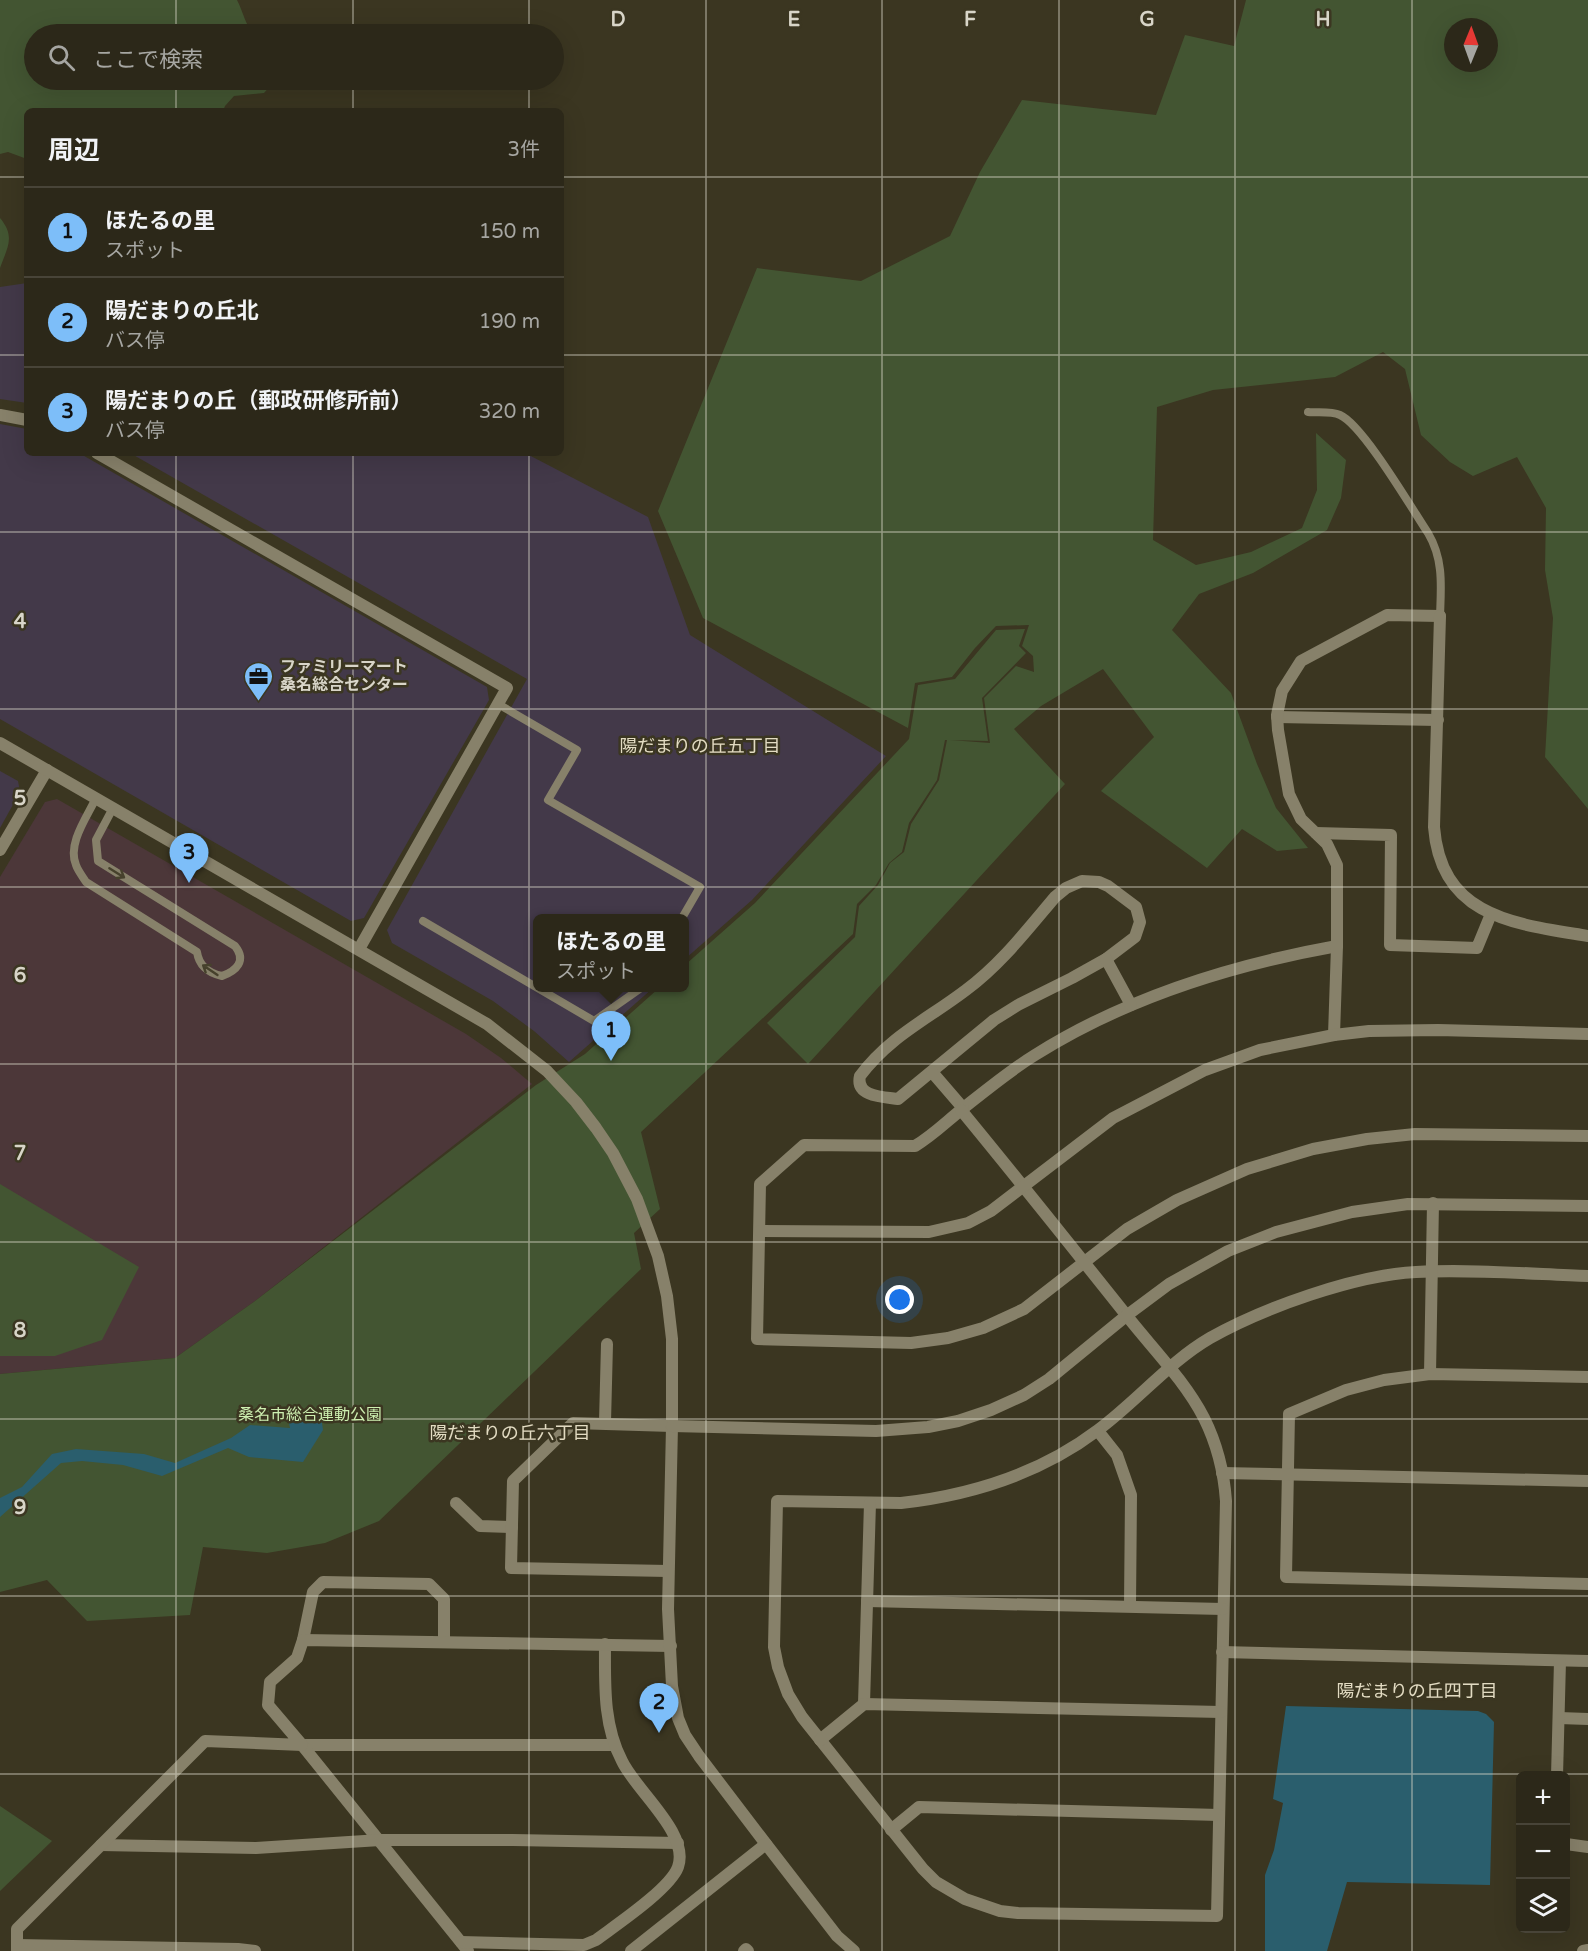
<!DOCTYPE html>
<html lang="ja">
<head>
<meta charset="utf-8">
<style>
  :root { --surface:#2c2819; --page:#343022; --text:#f1f3f6; --muted:#a6a6a2; --line:#484438; --accent:#7dbef9 }
  body { margin:0; font-family:"Varela Round","Noto Sans JP",sans-serif; background:var(--page); color:var(--text) }
  .controls { position:absolute; right:18px; bottom:18px; display:grid; overflow:hidden; border-radius:9px; box-shadow:0 6px 24px #0002 }
  .controls button { width:54px; height:54px; display:grid; place-items:center; padding:0; border:0; border-bottom:2px solid var(--line); background:var(--surface); color:var(--text); font:30px sans-serif }
  .compass { position:absolute; left:1444px; top:18px; width:54px; height:54px; border-radius:50%; background:var(--surface); box-shadow:0 6px 24px #0002; rotate:1deg }
  .you { position:absolute; left:900px; top:1300px; width:21px; height:21px; margin:-15px; border:4px solid #fff; border-radius:50%; background:#1a73e8; box-shadow:0 0 0 9px #1a73e833 }
  .badge { display:grid; place-items:center; width:39px; height:39px; border-radius:50%; background:var(--accent); color:#111; font-size:20px; font-weight:700 }
  .pin { position:absolute; translate:-50% -50px; filter:drop-shadow(0 2px 3px #0008) }
  .pin::after { content:''; position:absolute; top:32px; width:21px; height:18px; background:inherit; clip-path:polygon(0 0,100% 0,50% 100%) }
  .popup { position:absolute; left:533px; top:914px; width:156px; height:78px; box-sizing:border-box; display:grid; place-content:center; border-radius:9px; background:var(--surface); filter:drop-shadow(0 2px 4px #0005); font-size:20px; white-space:nowrap; color:var(--muted) }
  .popup b { font-size:22px; color:var(--text) }
  .popup::after { content:''; position:absolute; left:50%; top:100%; margin-left:-12px; border:12px solid transparent; border-top-color:var(--surface) }
  .list { margin:0; padding:0; list-style:none }
  h2 { display:flex; justify-content:space-between; align-items:center; height:78px; margin:0; padding:0 24px; font-size:26px }
  h2 small { font-size:20px; font-weight:400; color:var(--muted) }
  .list li { display:grid; grid-template-columns:39px 1fr auto; gap:18px; align-items:center; box-sizing:border-box; height:90px; padding:0 24px; border-top:2px solid var(--line) }
  .list b { display:block; font-size:22px; white-space:nowrap }
  .list p { margin:0; font-size:20px; white-space:nowrap; color:var(--muted) }
  .list em { font-size:20px; font-style:normal; color:var(--muted) }
  .icon { flex:none; width:33px; height:33px; fill:none; stroke:currentColor; stroke-width:2; stroke-linecap:round; stroke-linejoin:round }
  .map { position:relative; flex:none; width:1588px; height:1951px; overflow:hidden }
  .search { position:absolute; background:var(--surface); box-shadow:0 6px 24px #0002; left:24px; top:24px; width:540px; height:66px; display:flex; align-items:center; gap:15px; box-sizing:border-box; padding:0 21px; border-radius:33px; color:var(--muted); font-size:22px }
  .panel { position:absolute; background:var(--surface); box-shadow:0 6px 24px #0002; left:24px; top:108px; width:540px; height:348px; border-radius:9px }
  .map>svg:first-child { display:block }
  .commercial { fill:#4c3739 }
  .industrial { fill:#433949 }
  .green { fill:#435532; fill-rule:evenodd }
  .water { fill:#2a5e6d }
  .lines { fill:none; stroke-linecap:round; stroke-linejoin:round }
  .service { stroke:#87816a; stroke-width:8 }
  .minor { stroke:#87816a; stroke-width:12 }
  .tertiary { stroke:#87816a; stroke-width:12 }
  .oneway { stroke:#46412c }
  .grid { fill:none; stroke:#d8d5c8; stroke-width:1.5; stroke-opacity:0.55 }
  .labels { text-anchor:middle; dominant-baseline:central; stroke-width:5; stroke-linejoin:round; paint-order:stroke }
  .poi-label { font-size:16px; font-weight:bold; fill:#d8d5c8; stroke:#3b3621; text-anchor:start }
  .park-label { font-size:16px; fill:#cdefb0; stroke:#3b3621 }
  .neighbourhood-label { font-size:18px; fill:#e2dbc2; stroke:#3b3621 }
  .grid-label { font-size:20px; text-anchor:middle; font-weight:bold; fill:#d8d5c8; stroke:#3b3621; stroke-width:5; stroke-linejoin:round; paint-order:stroke }
</style>
</head>
<body>
<div class="map">
<svg width="1588" height="1951" viewBox="0 0 1588 1951">
  <rect width="100%" height="100%" fill="#3b3621"/>
  <polygon class="commercial" points="57,799 466,1034 501,1058 532,1084 255,1301 175,1358 0,1374 0,877 45,802"/>
  <g class="industrial">
    <polygon points="27,283 27,403 0,399 0,287"/>
    <polygon points="0,424 27,429 27,453 79,453 487,687 489,700 364,918 351,921 0,719"/>
    <polygon points="130,453 525,453 648,517 690,635 886,756 752,900 685,959 684,918 538,918 538,988 653,988 569,1062 534,1031 493,1001 392,943 387,930 527,679"/>
    <polygon points="0,771 18,781 20,792 0,828"/>
  </g>
  <g class="green">
    <path d="M0,0H237C243,11 245,25 254,34H34V80H272V84L264,93L234,96L225,106L223,111H27V159L8,152L0,154Z"/>
    <path d="M1246,0H1588V809L1545,757L1553,618L1545,570L1546,508L1517,457L1473,476L1450,462L1421,435L1405,369L1383,352L1335,377L1213,390L1157,407L1153,540L1196,565L1251,552L1302,528L1317,490L1316,433L1346,460L1341,498L1327,530L1253,573L1199,594L1172,630L1231,693L1257,764L1276,808L1308,848L1277,851L1242,829L1207,868L1101,791L1154,737L1103,669L1041,706L1014,729L1065,784L808,1064L767,1023L855,937L859,906L878,885L890,863L904,852L911,824L939,780L947,740H945L937,780L909,823L902,852L889,863L876,885L857,904L853,934L641,1132L660,1209L634,1233L641,1269L379,1521L325,1543L267,1553L203,1547L190,1615L87,1621L47,1580L0,1592V1374L175,1358L255,1301L536,1085L585,1054L659,988H684L685,965L755,903L909,739L918,685L955,679L996,630L1025,629L1019,646L1026,653L982,698L988,741L950,740L990,743L984,698L1016,666L1034,672L1033,656L1022,646L1029,625L996,626L975,648L952,677L915,683L908,728L703,618L658,511L757,268L861,281L950,236L980,172L1022,100L1156,115L1185,35L1234,46ZM1453,27H1489V63H1453Z"/>
    <path d="M0,218C16,237 7,248 0,268Z"/>
    <polygon points="0,1184 139,1267 102,1340 55,1356 0,1356"/>
    <polygon points="0,1806 52,1841 0,1891"/>
  </g>
  <g class="water">
    <polygon points="305,1410 321,1416 323,1430 303,1462 249,1457 228,1448 162,1476 123,1465 82,1461 61,1463 0,1517 0,1498 22,1487 52,1454 76,1449 144,1454 175,1463 231,1438 250,1425 290,1428 288,1419"/>
    <polygon points="1286,1706 1478,1711 1486,1714 1494,1722 1490,1885 1347,1882 1327,1951 1265,1951 1265,1875 1274,1850 1283,1803 1273,1799"/>
  </g>
  <g class="lines">
    <g class="service">
      <path d="M1308,412C1319,413 1331,411 1340,415C1363,425 1412,509 1428,533C1444,560 1441,587 1440,616"/>
      <polyline points="498,704 577,750 548,800 700,887 682,918"/>
      <path d="M96,798C87,817 67,844 76,865C78,871 83,877 86,882L197,952C199,966 208,973 222,976C236,971 247,961 235,946L98,861L96,840L113,808"/>
      <polyline points="423,921 594,1021 641,988"/>
    </g>
    <g class="minor">
      <polyline points="0,415 27,420"/>
      <polyline points="97,453 507,688 359,949"/>
      <polyline points="1277,717 1438,720"/>
      <polyline points="1316,833 1391,835 1390,945 1477,948 1491,914"/>
      <polyline points="0,850 47,770"/>
      <path d="M1082,881L1099,882L1108,886L1136,907L1140,922L1135,937L1106,959L1072,978L1018,1005L994,1020L898,1099C884,1097 855,1097 860,1076C890,1036 928,1019 966,990C1001,964 1027,930 1055,897L1066,888Z"/>
      <path d="M1337,946C1231,965 1127,997 1035,1055C1009,1071 985,1091 961,1110C946,1122 932,1136 915,1146L804,1145L760,1184L757,1339L911,1343L948,1338L983,1328L1024,1309L1127,1229L1177,1200L1247,1169L1313,1149L1367,1139L1415,1134L1588,1136"/>
      <polyline points="1106,959 1131,1005"/>
      <polyline points="1334,1035 1337,946 1337,865 1327,844 1301,819 1289,794 1278,730 1277,715 1282,691 1301,661 1387,615 1440,616"/>
      <polyline points="932,1072 963,1108"/>
      <path d="M961,1110C1017,1178 1072,1247 1127,1316C1153,1349 1185,1381 1204,1418C1217,1444 1224,1473 1226,1501L1217,1916L1018,1913L1000,1911L965,1899L936,1882L923,1869L802,1717L788,1694L778,1667L774,1647L777,1501L901,1503C972,1495 1041,1473 1098,1430C1137,1401 1169,1362 1210,1338C1263,1308 1355,1275 1416,1272C1471,1269 1532,1274 1588,1276"/>
      <polyline points="760,1231 929,1232 968,1223 991,1211 1113,1118 1205,1070 1260,1050 1334,1035 1369,1031 1438,1030 1588,1034"/>
      <polyline points="1430,1374 1433,1203"/>
      <polyline points="1588,1377 1430,1374 1384,1380 1346,1390 1289,1414 1286,1577 1588,1584"/>
      <polyline points="605,1422 607,1344"/>
      <polyline points="1098,1431 1117,1455 1131,1495 1130,1606"/>
      <polyline points="1222,1473 1588,1481"/>
      <polyline points="456,1503 480,1526 512,1527"/>
      <polyline points="668,1571 511,1568 513,1481 573,1423 672,1426"/>
      <polyline points="867,1601 1223,1609"/>
      <polyline points="303,1640 313,1592 323,1582 429,1584 444,1599 444,1642"/>
      <polyline points="1222,1652 1588,1661"/>
      <polyline points="864,1704 870,1503"/>
      <polyline points="1559,1718 1588,1719"/>
      <polyline points="820,1740 864,1704 1221,1712"/>
      <polyline points="302,1745 614,1745"/>
      <polyline points="302,1745 468,1951"/>
      <polyline points="1557,1776 1560,1661"/>
      <polyline points="891,1830 919,1807 1219,1815"/>
      <polyline points="1566,1844 1588,1847"/>
      <polyline points="101,1845 256,1848 380,1840 513,1840 678,1843"/>
      <path d="M461,1942L584,1945L596,1940C616,1925 670,1889 678,1867C690,1833 636,1791 622,1761C603,1725 605,1684 605,1644"/>
      <polyline points="17,1945 238,1949 255,1951"/>
      <polyline points="17,1951 17,1929 205,1741 302,1745 268,1705 270,1682 297,1658 303,1640 671,1646"/>
      <polyline points="744,1951 746,1949 748,1951"/>
      <polyline points="1583,1951 1588,1950"/>
    </g>
    <g class="tertiary">
      <path d="M1440,616L1434,827C1441,918 1516,924 1588,936"/>
      <polyline points="0,743 487,1024 547,1071 576,1102 596,1128 613,1153 637,1199 658,1256 667,1296 672,1339 672,1426 668,1609 672,1686 678,1718 685,1735 699,1756 766,1844 837,1936 854,1951"/>
      <polyline points="672,1426 876,1431 928,1427 958,1421 991,1410 1024,1395 1049,1379 1126,1316 1169,1284 1228,1251 1276,1232 1352,1212 1408,1204 1588,1206"/>
      <polyline points="631,1951 766,1844"/>
    </g>
  </g>
  <defs><path id="oneway-shaft" d="M-6 0H5M1.5-3L5.5 0L1.5 3" fill="none" stroke-width="1.6" stroke-linecap="round" stroke-linejoin="round" transform="scale(1.5)"/></defs>
  <g class="oneway">
    <use href="#oneway-shaft" transform="translate(117 873) rotate(32)"/>
    <use href="#oneway-shaft" transform="translate(210 970) rotate(-146)"/>
  </g>
  <path class="grid" d="M176,0V34M353,0V34M529,0V34M706,0V1951M882,0V1951M1059,0V1951M1235,0V1951M1412,0V1951M176,80V111M353,80V111M529,80V111M0,177H27M561,177H1588M0,355H27M561,355H1588M176,453V1951M353,453V1951M529,453V1951M0,532H1588M0,709H1588M0,887H1588M0,1064H1588M0,1242H1588M0,1419H1588M0,1596H1588M0,1774H1588"/>
  <defs>
    <symbol id="office-pin" viewBox="-11 -11 22 30"><path d="M0 17L-7.5 6A9.5 9.5 0 1 1 7.5 6Z" fill="#7dbef9" stroke="#3b3621"/><path d="M-6-3h4V-5.5h4V-3h4V5H-6ZM-1-4.5V-3h2v-1.5ZM-6 0V1H6V0Z" fill="#111"/></symbol>
  </defs>
  <g fill-rule="evenodd">
    <use href="#office-pin" x="242" y="660" width="33" height="45"/>
  </g>
  <g class="labels">
    <g class="poi-label">
      <text x="280" y="667">ファミリーマート<tspan x="280" dy="18">桑名総合センター</tspan></text>
    </g>
    <g class="park-label">
      <text x="310" y="1415">桑名市総合運動公園</text>
    </g>
    <g class="neighbourhood-label">
      <text x="700" y="746">陽だまりの丘五丁目</text>
      <text x="510" y="1433">陽だまりの丘六丁目</text>
      <text x="1417" y="1691">陽だまりの丘四丁目</text>
    </g>
  </g>
  <g class="grid-label">
    <text x="618" y="26">D</text>
    <text x="794" y="26">E</text>
    <text x="970" y="26">F</text>
    <text x="1147" y="26">G</text>
    <text x="1323" y="26">H</text>
    <text x="20" y="628">4</text>
    <text x="20" y="805">5</text>
    <text x="20" y="982">6</text>
    <text x="20" y="1160">7</text>
    <text x="20" y="1337">8</text>
    <text x="20" y="1514">9</text>
  </g>
</svg>
<div class="controls">
<button>+</button>
<button>−</button>
<button><svg class="icon" aria-label="layers" viewBox="0 0 24 24"><path d="M12 4l9 5-9 5-9-5zM3 14l9 5 9-5"/></svg></button>
</div>
<svg class="compass" viewBox="-18 -18 36 36"><path d="M0-13l5 13h-10z" fill="#e53935"/><path d="M0 13l5-13h-10z" fill="#a6a6a2"/></svg>
<div class="you"></div>
<div class="pin badge" style="left:611px;top:1061px">1</div>
<div class="popup"><b>ほたるの里</b>スポット</div>
<div class="pin badge" style="left:659px;top:1733px">2</div>
<div class="pin badge" style="left:189px;top:883px">3</div>
<div class="search"><svg class="icon" aria-label="search" viewBox="0 0 24 24"><circle cx="10" cy="10" r="6"/><path d="M15 15l6 6"/></svg>ここで検索</div>
<section class="panel">
<h2>周辺<small>3件</small></h2>
<ul class="list">
<li><span class="badge">1</span><div><b>ほたるの里</b><p>スポット</p></div><em>150 m</em></li>
<li><span class="badge">2</span><div><b>陽だまりの丘北</b><p>バス停</p></div><em>190 m</em></li>
<li><span class="badge">3</span><div><b>陽だまりの丘（郵政研修所前）</b><p>バス停</p></div><em>320 m</em></li>
</ul>
</section>
</div>
</body>
</html>
